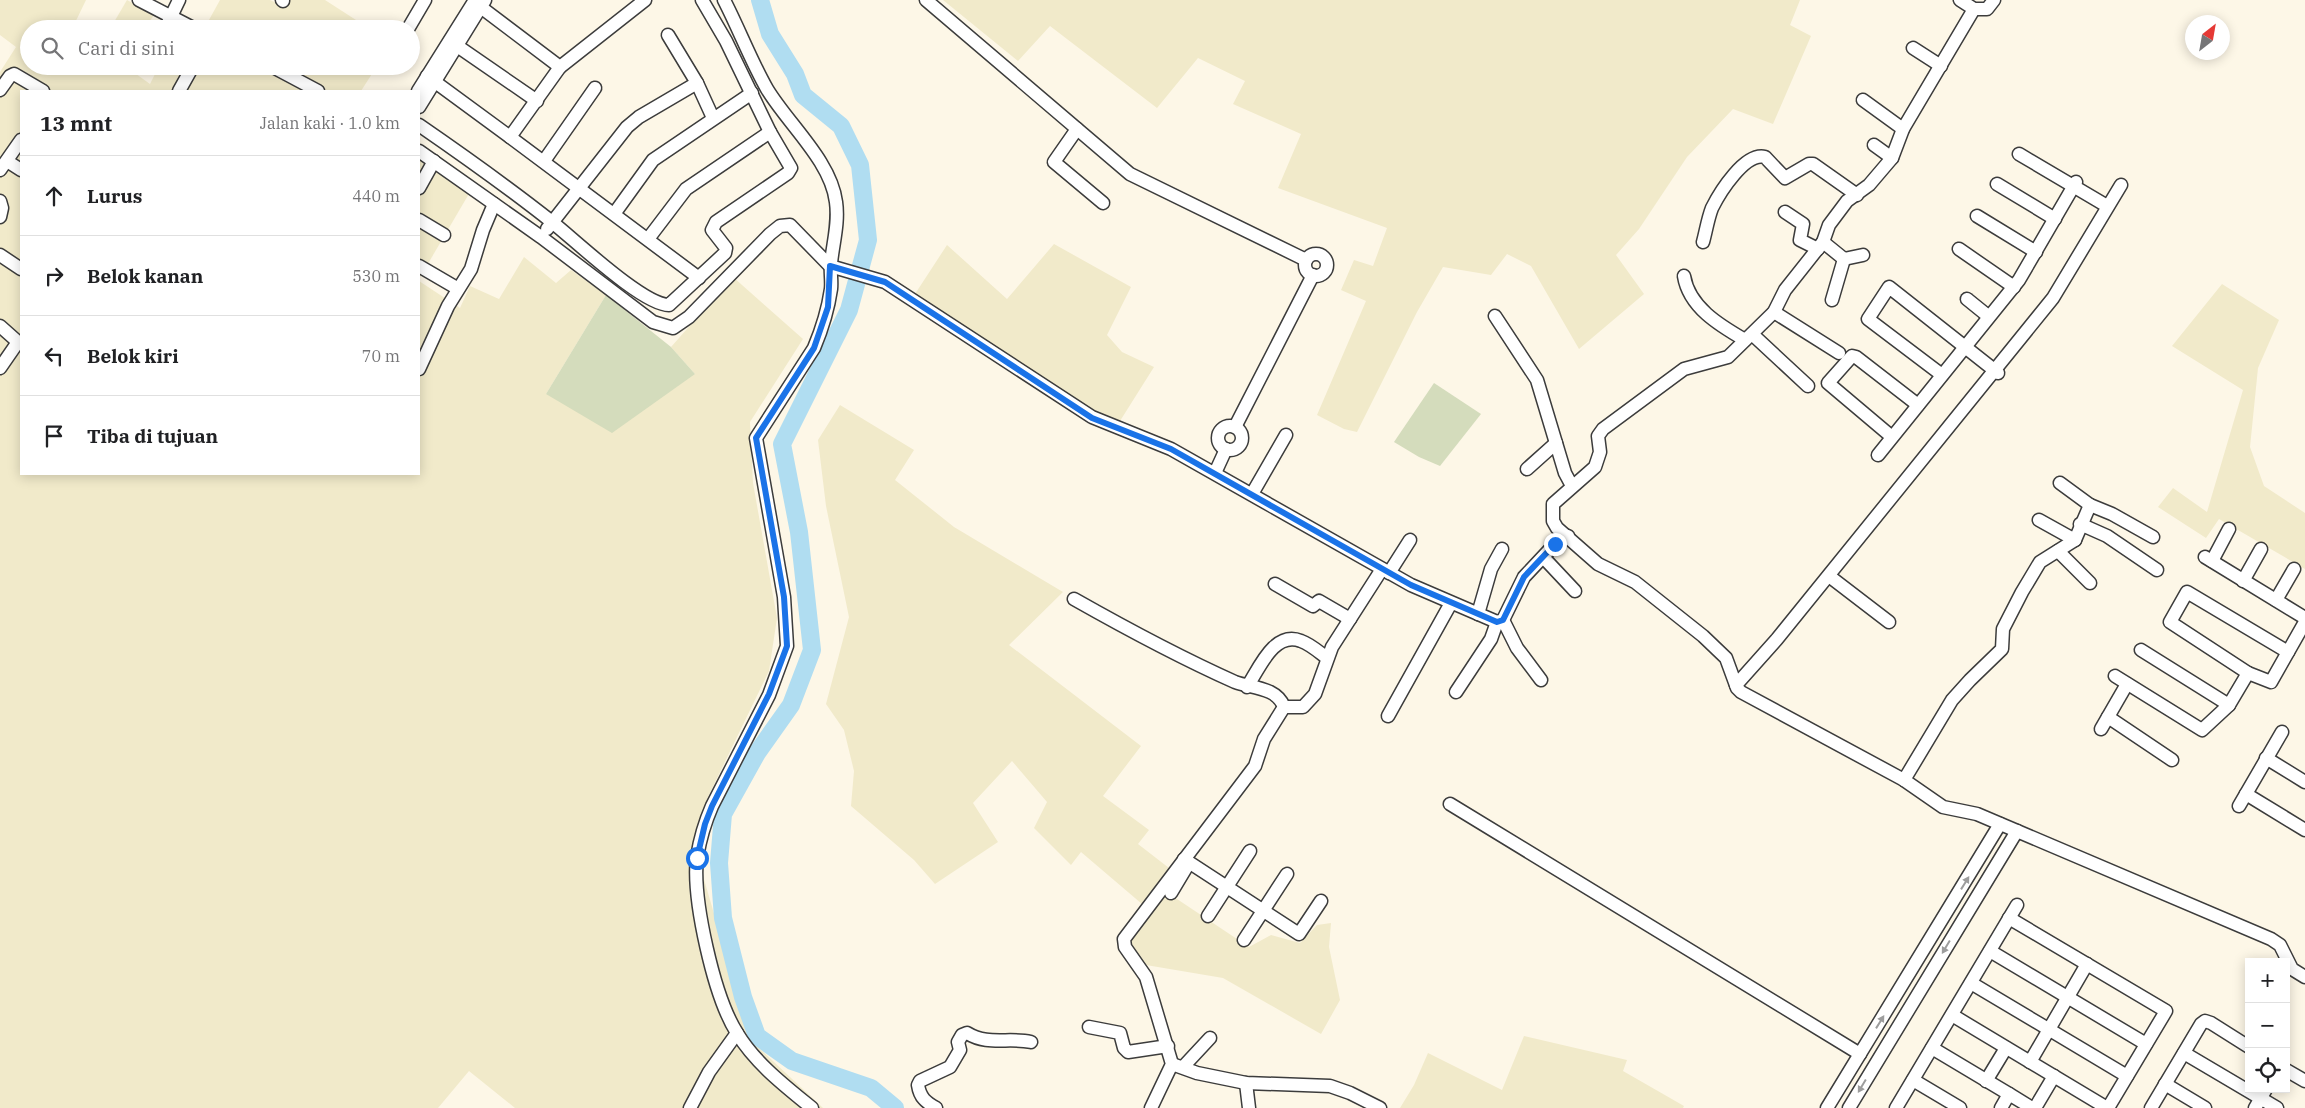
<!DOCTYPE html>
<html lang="id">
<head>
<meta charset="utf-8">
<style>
  :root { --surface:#fff; --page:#f2f2f2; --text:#202124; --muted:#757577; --line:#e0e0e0 }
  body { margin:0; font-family:"IBM Plex Serif",serif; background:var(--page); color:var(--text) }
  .controls { position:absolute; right:15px; bottom:15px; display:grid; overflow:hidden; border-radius:0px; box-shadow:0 2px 12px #0003 }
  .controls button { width:45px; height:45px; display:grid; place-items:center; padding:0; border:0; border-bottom:1px solid var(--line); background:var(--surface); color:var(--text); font:25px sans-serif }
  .compass { position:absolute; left:2185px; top:15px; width:45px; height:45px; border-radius:50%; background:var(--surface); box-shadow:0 2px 12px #0003; rotate:31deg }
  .stop { position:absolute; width:15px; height:15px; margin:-11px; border:4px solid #1a73e8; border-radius:50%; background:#fff }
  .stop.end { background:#1a73e8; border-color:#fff; box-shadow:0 1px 5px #0008 }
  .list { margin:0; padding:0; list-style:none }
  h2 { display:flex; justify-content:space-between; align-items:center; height:65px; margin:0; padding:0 20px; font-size:21px }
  h2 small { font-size:16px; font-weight:400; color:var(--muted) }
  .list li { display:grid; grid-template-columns:32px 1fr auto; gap:15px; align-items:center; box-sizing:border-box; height:80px; padding:0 20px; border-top:1px solid var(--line) }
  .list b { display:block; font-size:19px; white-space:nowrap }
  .list em { font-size:16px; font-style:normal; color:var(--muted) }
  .icon { flex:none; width:28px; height:28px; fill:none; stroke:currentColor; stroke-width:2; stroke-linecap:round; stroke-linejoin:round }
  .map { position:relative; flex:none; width:2305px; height:1108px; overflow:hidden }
  .search { position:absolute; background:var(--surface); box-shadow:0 2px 12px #0003; left:20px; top:20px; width:400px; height:55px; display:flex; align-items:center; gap:12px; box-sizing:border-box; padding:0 18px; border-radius:28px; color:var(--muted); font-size:19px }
  .panel { position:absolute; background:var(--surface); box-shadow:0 2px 12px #0003; left:20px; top:90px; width:400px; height:385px; border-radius:0px }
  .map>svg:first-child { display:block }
  .farmland { fill:#f1eaca }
  .cemetery { fill:#d4dcbc }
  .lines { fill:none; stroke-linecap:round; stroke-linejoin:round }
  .river { stroke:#b0ddf1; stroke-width:18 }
  .minor-casing { stroke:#3c3c3c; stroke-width:15 }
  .minor { stroke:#fff; stroke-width:12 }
  .oneway { fill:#9d9d9d }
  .route { stroke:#1a73e8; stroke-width:6 }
</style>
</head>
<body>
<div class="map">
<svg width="2305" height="1108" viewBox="0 0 2305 1108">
  <rect width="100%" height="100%" fill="#fdf7e7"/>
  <g class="farmland">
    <polygon points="0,0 86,0 72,29 29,29 29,66 125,66 150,84 159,66 377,66 361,91 21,91 21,474 419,474 419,281 460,308 470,286 499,299 524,257 556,283 571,270 606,295 546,394 695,374 671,347 733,277 803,339 750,422 753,483 777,618 769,671 707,799 694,845 743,1013 758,1047 823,1108 515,1108 469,1071 438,1108 0,1108 0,72 16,47 0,35"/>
    <polygon points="127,0 154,15 144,29 110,29"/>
    <polygon points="220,0 270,0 281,5 288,0 325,0 370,29 204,29"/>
    <polygon points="943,0 1800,0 1790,25 1811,36 1773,124 1733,109 1687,157 1639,229 1616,255 1644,294 1579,349 1531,266 1507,254 1491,275 1443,267 1417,312 1357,432 1344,429 1317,415 1366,301 1341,290 1354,260 1373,266 1387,228 1278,188 1301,134 1233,104 1245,81 1198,58 1157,108 1050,26 1018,61"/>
    <polygon points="419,153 470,192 419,279"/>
    <polygon points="1054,244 1131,287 1107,335 1122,352 1154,367 1120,421 1088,414 915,294 947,245 1007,299"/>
    <polygon points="2222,284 2279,320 2258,368 2250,447 2264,486 2305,513 2305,569 2219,519 2206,538 2158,507 2173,488 2207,512 2243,390 2172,346"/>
    <polygon points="840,405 914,450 895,480 954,527 1063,592 1009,645 1141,746 1103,796 1149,830 1138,844 1169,868 1142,904 1081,852 1071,865 1034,828 1047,802 1012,761 973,803 998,842 935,884 914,860 851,806 854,771 844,730 826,704 849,617 826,506 818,440"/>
    <polygon points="1165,891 1249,947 1271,935 1300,943 1317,925 1331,923 1329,947 1340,1000 1321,1034 1223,978 1140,964 1125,948"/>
    <polygon points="1524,1036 1627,1060 1623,1071 1684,1106 1683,1108 1400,1108 1414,1085 1428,1053 1502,1090"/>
  </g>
  <g class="cemetery">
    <polygon points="606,295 671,347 695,374 612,433 546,394"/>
    <polygon points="1434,383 1481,414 1440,466 1419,457 1394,442"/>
  </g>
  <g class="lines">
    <polyline class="river" points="760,0 770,34 795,74 803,95 841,126 860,165 868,240 849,310 782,444 799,532 812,650 791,705 757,753 723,814 719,863 723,918 743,997 757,1036 792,1061 871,1088 895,1108"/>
    <defs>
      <g id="minor">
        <polyline points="139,0 195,29"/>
        <polyline points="282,0 283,1"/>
        <path d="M724,0C739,29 751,61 767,89C788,124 831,161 836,202C839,223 833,243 831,263C830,272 832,281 831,289C828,310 822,329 814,348L756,438L784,597L787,646L769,695L712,806C705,822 700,839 697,857C692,899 714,997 737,1033C755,1063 785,1086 812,1108"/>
        <polyline points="926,0 1130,174 1306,260"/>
        <polyline points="1960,0 1974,9 1987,9 1994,0"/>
        <polyline points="474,2 560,67 645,0"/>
        <polyline points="1974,9 1903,129 1892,158 1869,185 1847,201 1829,225 1823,242 1785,290 1774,312 1728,357 1684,369 1603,429 1598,436 1600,452 1595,467 1553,504 1553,521 1557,528 1598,564 1635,582 1703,636 1726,658 1737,688 1741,692 1904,780 1943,807 1977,814 2271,939 2280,945 2292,969 2305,977"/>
        <polyline points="165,29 179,0"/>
        <polyline points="408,29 425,0"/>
        <polyline points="450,41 537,101"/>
        <polyline points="1913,48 1941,66"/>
        <polyline points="271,66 318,91"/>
        <polyline points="142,67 142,66"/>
        <polyline points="427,76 510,137 560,67"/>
        <polyline points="697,83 713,118"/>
        <polyline points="0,90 10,76 14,74 43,91"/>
        <polyline points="179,91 193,66"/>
        <polyline points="418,91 475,0"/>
        <polyline points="1863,100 1903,129"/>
        <polyline points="419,107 485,0"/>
        <path d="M419,125C464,156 509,188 552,222C576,241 643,305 669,305L725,253L726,248L712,230L716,222L788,173L791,168L770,132L726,41L702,0"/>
        <polyline points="1077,129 1054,162 1103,203"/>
        <polyline points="510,137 699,278"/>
        <polyline points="1874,145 1892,158"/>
        <polyline points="419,151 541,237 653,322 673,328 689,317 770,234 780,226 790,225 830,266 885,282 1092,417 1171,449 1411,585 1497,622 1503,620 1524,577 1555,544 1568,536"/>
        <polyline points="2019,154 2107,206"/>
        <polyline points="7,161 21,170"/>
        <polyline points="544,161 595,88"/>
        <polyline points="0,170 21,140"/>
        <polyline points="1997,184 2055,219"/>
        <polyline points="419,188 434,161"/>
        <polyline points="0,201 2,208 0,217"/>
        <polyline points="1785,212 1803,224 1800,240 1818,249"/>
        <polyline points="614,214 653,160 752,93"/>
        <polyline points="1977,216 2036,252"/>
        <polyline points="419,220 444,235"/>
        <polyline points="547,229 627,127 639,117 697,83 668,35"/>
        <polyline points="648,239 686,189 770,132"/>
        <path d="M1703,242C1706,231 1708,218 1712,208C1720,192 1745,152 1765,157L1785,178L1809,164H1813L1857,195"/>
        <polyline points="1823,242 1844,259 1832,300"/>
        <polyline points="1959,249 2014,287"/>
        <circle cx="1316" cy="265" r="11"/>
        <polyline points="0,255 21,269"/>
        <polyline points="1844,259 1863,255"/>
        <polyline points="419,266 455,287"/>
        <path d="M1684,276C1689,307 1719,325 1745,340"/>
        <polyline points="1967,299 1988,316"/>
        <polyline points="1774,312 1839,353"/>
        <polyline points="1495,316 1537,380 1565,473 1572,486"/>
        <polyline points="0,326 18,342 0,368"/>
        <polyline points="1752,334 1808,386"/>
        <polyline points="419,369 448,306 471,269 483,230 494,204"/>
        <polyline points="1942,375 1868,319 1889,287 1998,373"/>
        <circle cx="1230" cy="438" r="12"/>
        <polyline points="1235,427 1313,275"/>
        <polyline points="1892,437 1828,383 1852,356 1856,357 1918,405"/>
        <polyline points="1878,455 2019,280 2076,182"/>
        <polyline points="1527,469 1556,443"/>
        <polyline points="1215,473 1226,449"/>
        <polyline points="2060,483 2090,505"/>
        <polyline points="1252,494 1286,435"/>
        <polyline points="2039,520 2075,540"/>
        <polyline points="2080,524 2107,536 2157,570"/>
        <polyline points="2058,551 2090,583"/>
        <polyline points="2205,557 2305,618"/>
        <polyline points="1544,558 1575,591"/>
        <polyline points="2212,561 2229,529"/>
        <polyline points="1389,573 1410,540"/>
        <polyline points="1829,576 1889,622"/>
        <polyline points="2243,581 2261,549"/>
        <polyline points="1275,584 1313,606 1319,601 1350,619"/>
        <path d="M1074,599C1127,629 1179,657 1235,682C1251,688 1277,687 1284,707"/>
        <polyline points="2276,600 2294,569"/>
        <polyline points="1478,614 1491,569 1502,549"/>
        <polyline points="1503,620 1517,648 1541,680"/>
        <polyline points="2141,650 2229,705"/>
        <polyline points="2248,673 2170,622 2187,592 2288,652"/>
        <polyline points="2115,676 2202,730 2229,705 2248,673 2271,682 2305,622"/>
        <polyline points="1736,685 1777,639 2053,298 2121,185"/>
        <path d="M1247,687C1259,669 1274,630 1301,641C1310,644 1319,652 1327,658"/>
        <polyline points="1456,692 1491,639 1497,622"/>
        <polyline points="1388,716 1451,603"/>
        <polyline points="2108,717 2172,760"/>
        <polyline points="2101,729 2127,684"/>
        <polyline points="2266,758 2305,782"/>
        <polyline points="1904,780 1952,700 1970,680 2002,649 2003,629 2022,592 2040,562 2075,540 2090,505 2112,514 2153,537"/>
        <polyline points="2246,794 2305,830"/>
        <polyline points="1450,804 1860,1054"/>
        <polyline points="2239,806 2282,732"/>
        <polyline points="1184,859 1299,934 1321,901"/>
        <polyline points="1171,893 1186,868"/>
        <polyline points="1208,916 1250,851"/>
        <polyline points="2009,918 2166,1011 2108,1108"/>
        <polyline points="1244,940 1287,874"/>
        <polyline points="1990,951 2146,1044"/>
        <polyline points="1971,983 2127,1076"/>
        <polyline points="1952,1015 2107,1108"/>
        <polyline points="1089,1027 1120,1033 1124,1048 1128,1052 1168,1046"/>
        <polyline points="1932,1048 2009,1094 2001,1108"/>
        <polyline points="2184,1053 2277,1108"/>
        <polyline points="2030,1062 2087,964"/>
        <polyline points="1172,1064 1197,1073 1246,1083 1330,1086 1350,1093 1380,1108"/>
        <polyline points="1183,1067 1210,1038"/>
        <polyline points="2286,1070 2305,1081"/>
        <polyline points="1913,1080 1960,1108"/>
        <polyline points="1986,1081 2006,1048"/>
        <polyline points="1246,1083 1249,1108"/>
        <polyline points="2165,1084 2205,1108"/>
        <polyline points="2009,1094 2032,1108"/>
        <polyline points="690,1108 709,1072 737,1033"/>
        <path d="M936,1108C926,1102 920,1098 918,1085L920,1081L950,1067L960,1050L958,1042L962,1035L967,1033C988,1046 1008,1037 1031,1042"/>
        <polyline points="1151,1108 1172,1064 1146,977 1125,947 1124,939 1255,766 1264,739 1284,707 1303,707 1315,694 1332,647 1382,569"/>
        <polyline points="1827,1108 2000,824"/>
        <polyline points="1849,1108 2017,831"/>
        <polyline points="1896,1108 2017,905"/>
        <polyline points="2035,1108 2054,1076"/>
        <polyline points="2151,1108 2201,1024 2205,1021 2211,1023 2249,1047"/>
        <polyline points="2255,1108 2266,1089"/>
      </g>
    </defs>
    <use href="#minor" class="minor-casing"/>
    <use href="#minor" class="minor"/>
  </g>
  <defs><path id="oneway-solid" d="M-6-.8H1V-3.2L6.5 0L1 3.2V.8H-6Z" transform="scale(1.25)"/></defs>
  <g class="oneway">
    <use href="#oneway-solid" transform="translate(1965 883) rotate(-58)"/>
    <use href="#oneway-solid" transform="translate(1946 947) rotate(121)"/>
    <use href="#oneway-solid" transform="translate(1880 1022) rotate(-58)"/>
    <use href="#oneway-solid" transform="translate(1862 1086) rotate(121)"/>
  </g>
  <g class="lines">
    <polyline class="route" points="697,858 705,824 712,806 769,694 787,646 784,597 756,438 814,348 828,307 830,266 885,282 1092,418 1171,449 1411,585 1497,622 1503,620 1524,577 1555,544"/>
  </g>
</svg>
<div class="controls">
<button>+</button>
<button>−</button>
<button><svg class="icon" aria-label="locate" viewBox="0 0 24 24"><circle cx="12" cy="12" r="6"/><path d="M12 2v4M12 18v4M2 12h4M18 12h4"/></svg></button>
</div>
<svg class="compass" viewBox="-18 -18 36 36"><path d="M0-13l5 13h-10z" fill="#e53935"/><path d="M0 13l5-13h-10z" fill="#757577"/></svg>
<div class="stop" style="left:697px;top:858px"></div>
<div class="stop end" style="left:1555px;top:544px"></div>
<div class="search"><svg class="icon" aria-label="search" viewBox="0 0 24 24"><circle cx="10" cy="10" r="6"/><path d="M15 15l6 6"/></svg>Cari di sini</div>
<section class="panel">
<h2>13 mnt<small>Jalan kaki · 1.0 km</small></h2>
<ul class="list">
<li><svg class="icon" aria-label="ahead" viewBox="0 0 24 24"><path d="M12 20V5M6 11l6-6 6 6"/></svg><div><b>Lurus</b></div><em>440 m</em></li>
<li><svg class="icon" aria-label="right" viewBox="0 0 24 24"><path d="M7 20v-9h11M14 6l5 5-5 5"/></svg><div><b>Belok kanan</b></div><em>530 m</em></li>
<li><svg class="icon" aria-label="left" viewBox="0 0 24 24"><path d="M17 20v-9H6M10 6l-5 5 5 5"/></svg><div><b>Belok kiri</b></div><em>70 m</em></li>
<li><svg class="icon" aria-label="arrive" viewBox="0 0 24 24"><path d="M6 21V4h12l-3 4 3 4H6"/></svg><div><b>Tiba di tujuan</b></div></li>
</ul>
</section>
</div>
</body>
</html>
